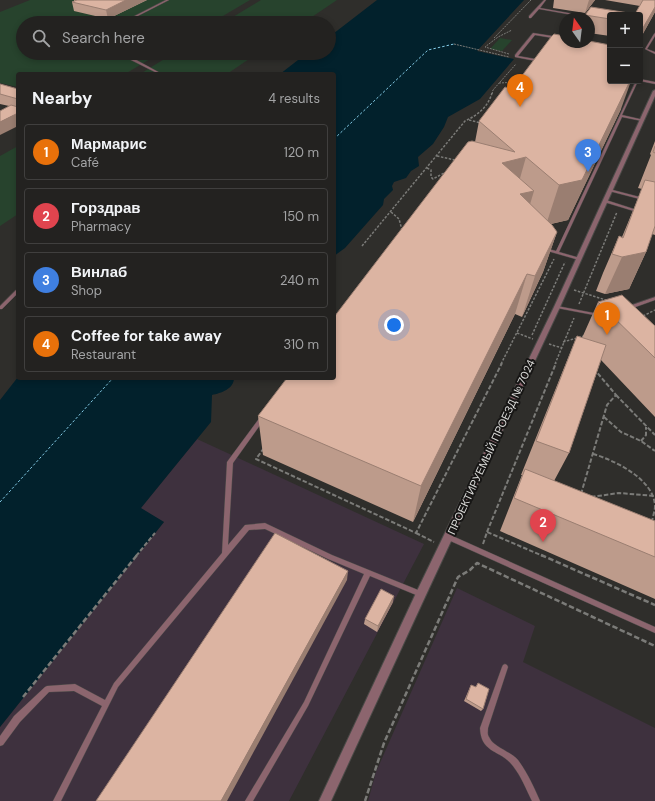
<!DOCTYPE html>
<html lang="en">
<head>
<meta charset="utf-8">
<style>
  :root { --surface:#232220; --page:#2b2a29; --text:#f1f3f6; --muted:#a3a4a5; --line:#403f3e; --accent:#b45309 }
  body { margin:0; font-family:"DM Sans",sans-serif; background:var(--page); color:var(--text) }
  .controls { position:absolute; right:12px; top:12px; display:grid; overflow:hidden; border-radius:4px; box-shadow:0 2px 6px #0003 }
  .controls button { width:36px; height:36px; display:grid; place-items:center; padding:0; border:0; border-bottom:1px solid var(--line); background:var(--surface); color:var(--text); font:20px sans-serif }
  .compass { position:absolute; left:559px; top:12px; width:36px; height:36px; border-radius:50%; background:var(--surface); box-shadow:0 2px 6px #0003; rotate:346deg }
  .you { position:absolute; left:394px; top:325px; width:14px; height:14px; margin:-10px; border:3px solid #fff; border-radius:50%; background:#1a73e8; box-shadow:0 0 0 6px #1a73e833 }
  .badge { display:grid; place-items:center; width:26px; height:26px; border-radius:50%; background:var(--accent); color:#fff; font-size:13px; font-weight:700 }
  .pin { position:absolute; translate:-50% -33px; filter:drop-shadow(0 1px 2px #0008) }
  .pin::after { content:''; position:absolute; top:21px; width:14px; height:12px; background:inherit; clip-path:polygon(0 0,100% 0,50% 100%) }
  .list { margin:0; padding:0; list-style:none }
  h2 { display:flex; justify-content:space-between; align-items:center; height:52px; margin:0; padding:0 16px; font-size:17px }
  h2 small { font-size:13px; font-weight:400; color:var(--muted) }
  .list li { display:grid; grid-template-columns:26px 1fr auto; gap:12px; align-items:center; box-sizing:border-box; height:56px; margin:0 8px 8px; padding:0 8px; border:1px solid var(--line); border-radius:4px }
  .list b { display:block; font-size:15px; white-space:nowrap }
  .list p { margin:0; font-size:13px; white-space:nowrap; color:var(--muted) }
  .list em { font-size:13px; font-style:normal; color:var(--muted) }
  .icon { flex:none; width:22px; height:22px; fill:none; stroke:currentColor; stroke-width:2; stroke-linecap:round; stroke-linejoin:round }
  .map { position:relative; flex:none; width:655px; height:801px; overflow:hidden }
  .search { position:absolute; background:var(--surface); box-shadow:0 2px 6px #0003; left:16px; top:16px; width:320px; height:44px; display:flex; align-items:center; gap:10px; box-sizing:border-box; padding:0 14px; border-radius:22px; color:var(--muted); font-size:15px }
  .panel { position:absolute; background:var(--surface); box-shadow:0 2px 6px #0003; left:16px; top:72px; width:320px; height:308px; border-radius:4px }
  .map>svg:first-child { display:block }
  .industrial { fill:#3e313e }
  .green { fill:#27432d }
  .water { fill:#02212c }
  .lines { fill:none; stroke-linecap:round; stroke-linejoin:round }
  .ferry { stroke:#84cce8; stroke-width:1; stroke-dasharray:2.5 2; stroke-linecap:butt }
  .service-casing { stroke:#4a4a47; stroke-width:1 }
  .minor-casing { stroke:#4a4a47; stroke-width:2 }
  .path-far3 { stroke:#7b7b78; stroke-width:1; stroke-dasharray:2 1; stroke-linecap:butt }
  .path-far2 { stroke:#7b7b78; stroke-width:1.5; stroke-dasharray:2.5 1.5; stroke-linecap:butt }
  .path-far1 { stroke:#7b7b78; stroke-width:2; stroke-dasharray:4.5 2; stroke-linecap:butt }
  .path { stroke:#7b7b78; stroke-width:2.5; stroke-dasharray:5.5 2.5; stroke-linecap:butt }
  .service { fill:#8c656e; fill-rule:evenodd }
  .minor { fill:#8c656e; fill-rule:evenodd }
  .wall { fill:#bd9b8b }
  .shaded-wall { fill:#9a7e71 }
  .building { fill:#dcb4a2; stroke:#9a7e71 }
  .labels { text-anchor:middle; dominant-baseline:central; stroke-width:4; stroke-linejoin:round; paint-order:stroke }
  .street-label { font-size:11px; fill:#dadad8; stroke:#171615 }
</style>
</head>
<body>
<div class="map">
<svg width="655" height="801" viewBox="0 0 655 801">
  <rect width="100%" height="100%" fill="#2f2e2b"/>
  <g class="industrial">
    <polygon points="197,439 424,544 289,801 0,801 0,727 164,522 140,509"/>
    <polygon points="457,588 535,626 523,662 655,728 655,801 368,801 376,772"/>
  </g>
  <g class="green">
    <polygon points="30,0 250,0 211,23 23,23 23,53 160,53 125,74 18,74 18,87 0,83 0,12"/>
    <polygon points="261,0 337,0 303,23 223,23"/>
    <polygon points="500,38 512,40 502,51 490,49"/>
    <polygon points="174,53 258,53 227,74 140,74"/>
    <polygon points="18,146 18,214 0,226 0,156"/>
  </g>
  <g class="water">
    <polygon points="377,0 524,0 477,51 514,59 480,99 448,117 444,127 433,144 418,157 419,166 411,171 406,178 394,182 392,186 393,190 384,199 383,205 345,248 334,256 334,74 280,74 307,53 329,53 329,37"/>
    <path d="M18,377V378H234C234,389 221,393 212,395L211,422L141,508L164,522L0,727V400Z"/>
  </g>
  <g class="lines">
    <g class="ferry">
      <polyline points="334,139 428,50 454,44"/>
      <polyline points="0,502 113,378"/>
    </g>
    <defs>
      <g id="service">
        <polygon points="166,0 169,0 124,23 121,23"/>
        <polygon points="544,0 546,0 540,8 591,17 590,18 539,9 531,18 529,18 529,16"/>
        <polygon points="533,33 565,38 565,40 535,35 518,56 541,60 541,62 515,57 515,55"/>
        <polygon points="655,33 655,36 647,49 655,52 655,54 645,49 654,34"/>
        <polygon points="124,53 126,53 129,56 162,74 159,74 127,58"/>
        <polygon points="640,79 655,82 655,84 640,81"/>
        <polygon points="636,81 638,81 622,115 644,120 642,121 622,117 559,252 580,258 581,259 579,260 544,250 544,248 545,248 556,251"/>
        <polygon points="609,189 655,201 655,203 609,191"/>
        <polygon points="604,200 606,200 640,211 639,212 637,212 604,202"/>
        <polygon points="16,290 18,290 18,293 2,309 0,309 0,306"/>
        <polygon points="655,297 655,300 630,309 628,309 626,308 626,307"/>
        <polygon points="555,306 557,306 599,314 601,315 599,316 557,308 555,307"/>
        <polygon points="263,415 265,416 266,417 265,418 233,463 228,545 245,525 265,523 267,524 332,555 423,592 424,594 423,596 421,597 370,576 308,706 253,801 245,801 304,702 364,574 328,559 265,529 249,530 118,687 61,801 53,801 102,706 74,691 49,692 20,722 3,745 0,746 0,736 14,716 45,687 47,686 75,684 105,700 114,683 222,553 227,462 261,416"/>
        <polygon points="448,534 655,627 655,633 446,539 445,537 446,535"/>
        <path d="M505,664L507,665L508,667L488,728C488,731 487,734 489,737C493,747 510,751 518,760C527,772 534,787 540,801H532C526,789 521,776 513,766C500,749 481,754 480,728L502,667L503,665Z"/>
      </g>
      <polygon id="minor" points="655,90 655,96 560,307 425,597 331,801 319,801 417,591 554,307 653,91"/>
    </defs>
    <use href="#service" class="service-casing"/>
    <use href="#minor" class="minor-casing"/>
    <g class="path-far3">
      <polyline points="494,38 531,0"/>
      <polyline points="454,44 509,57"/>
      <polyline points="509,54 485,47 498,37 512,30"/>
      <polyline points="499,83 519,82"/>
      <polyline points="492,94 493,90 516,64"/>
    </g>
    <g class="path-far2">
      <polyline points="469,120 481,123"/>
      <polyline points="437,156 455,160"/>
      <polyline points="427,168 431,170 431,177 433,179 444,173"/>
      <polyline points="391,212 399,219 402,230"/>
      <path d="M362,246L465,121C478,115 488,107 492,93"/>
      <polyline points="574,290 609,301"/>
      <polyline points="579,304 617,212"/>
      <polyline points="643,316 655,310"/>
      <polyline points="517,333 533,339"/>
      <polyline points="532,335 565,262"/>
      <polyline points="563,342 584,336"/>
      <polyline points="549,344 562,348"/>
      <polyline points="501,364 554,259"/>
      <polyline points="555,364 574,318"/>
    </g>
    <g class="path-far1">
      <polyline points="616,395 655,435"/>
      <polyline points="604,417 621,432 641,441 655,451"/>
      <polyline points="641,441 646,435 646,427"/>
      <polyline points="264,448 256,459 416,533 502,363"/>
      <path d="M593,454C614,460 654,479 655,506C655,511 653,516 652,521"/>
      <polyline points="581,494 607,405 616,395 595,370"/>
      <polyline points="591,497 619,493 655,496"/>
      <polyline points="487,532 556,363"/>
      <polyline points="416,533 434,542"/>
      <polyline points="483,544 487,532 543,556"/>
      <polyline points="136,556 155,533"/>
    </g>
    <g class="path">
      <polyline points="541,555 655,605"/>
      <polyline points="23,697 137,555"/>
      <polyline points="365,801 384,743 458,577 470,570 477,563 655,646"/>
    </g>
    <use href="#service" class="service"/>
    <use href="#minor" class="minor"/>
  </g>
  <g class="wall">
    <polygon points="74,0 147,0 108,19 74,11 72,2 74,1"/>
    <polygon points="554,0 595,0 585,13 553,8"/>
    <polygon points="605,0 655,0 655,12 640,39 640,15 610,15 610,36 589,33 589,18 585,18 585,15 635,14 640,6"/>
    <polygon points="0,84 18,89 18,126 9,106 0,104"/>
    <polygon points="621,109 568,220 551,224 557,232 543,272 522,317 515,314 413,522 263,455 258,416 475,142 479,121"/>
    <polygon points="655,141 655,235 652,234 646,252 629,289 605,294 596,291 603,273 619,236 622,237 642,189 638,188 651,155 650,154"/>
    <polygon points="598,302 655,326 655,417 601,360 569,453 554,481 655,521 655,599 500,531 522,475 521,475 562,373 577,336 582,338"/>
    <polygon points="393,602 377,632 364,624 365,619"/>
    <polygon points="478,683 483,709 481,711 464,701 471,685 476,687"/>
  </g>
  <g class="shaded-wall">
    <polygon points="126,0 147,0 108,19 106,10"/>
    <polygon points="589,0 595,0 585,13"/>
    <polygon points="655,7 655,12 640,39 640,33"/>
    <polygon points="630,81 631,81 621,109 568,220 546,225 559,185"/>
    <polygon points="18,113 18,126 0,135 0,122"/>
    <polygon points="526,157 515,196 502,163"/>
    <polygon points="534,191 522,231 520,194"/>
    <polygon points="557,232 543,272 522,317 535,276"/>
    <polygon points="646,252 629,289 605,294 622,257"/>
    <polygon points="527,274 515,314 413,522 421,486"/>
    <polygon points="348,571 347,580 227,801 221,801"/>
    <polygon points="394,596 393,602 377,632 378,626"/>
  </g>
  <g class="building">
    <polygon points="77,0 126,0 106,10 72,2"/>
    <polygon points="643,0 655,0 655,7 640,33 640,15 610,15 610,19 585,15 591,7 635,14"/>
    <polygon points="554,34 565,36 565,42 589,42 589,41 610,45 610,81 630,81 582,180 559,185 526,157 502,163 534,191 520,194 552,225 557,232 535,276 527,274 421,486 258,416 287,378 334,378 334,317 468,142 472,141 515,152 479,121 505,87 512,89 551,37"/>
    <polygon points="0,84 18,89 18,99 0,94"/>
    <polygon points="11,105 18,107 18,113 0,122 0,111"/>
    <polygon points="655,146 655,153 653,152"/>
    <polygon points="645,180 655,182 655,226 646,252 622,257 612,254 619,236 623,238"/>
    <polygon points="622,295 655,326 655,358 598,302"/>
    <polygon points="577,336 606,345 569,453 536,441"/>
    <polygon points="525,469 655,521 655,557 514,498"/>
    <polygon points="275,533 348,571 221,801 96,801"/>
    <polygon points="381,589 394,596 378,626 365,619"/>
    <polygon points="478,683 489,689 483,709 466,699 471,685 476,687"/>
  </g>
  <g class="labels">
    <g class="street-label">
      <text transform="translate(491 447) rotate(-65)">ПРОЕКТИРУЕМЫЙ ПРОЕЗД № 7024</text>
    </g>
  </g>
</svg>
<div class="controls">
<button>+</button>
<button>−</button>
</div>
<svg class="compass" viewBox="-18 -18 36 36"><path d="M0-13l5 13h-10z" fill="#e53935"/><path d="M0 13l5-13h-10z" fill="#a3a4a5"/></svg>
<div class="you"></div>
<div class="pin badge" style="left:607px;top:335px;background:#e8710a">1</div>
<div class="pin badge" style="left:543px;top:542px;background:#e0444e">2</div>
<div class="pin badge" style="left:588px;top:172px;background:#3f7fe0">3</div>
<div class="pin badge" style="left:520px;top:107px;background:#e8710a">4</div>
<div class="search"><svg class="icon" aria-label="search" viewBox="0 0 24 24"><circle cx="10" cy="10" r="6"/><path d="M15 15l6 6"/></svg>Search here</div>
<section class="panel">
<h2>Nearby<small>4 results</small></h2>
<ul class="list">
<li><span class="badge" style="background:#e8710a">1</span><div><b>Мармарис</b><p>Café</p></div><em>120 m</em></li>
<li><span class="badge" style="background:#e0444e">2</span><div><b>Горздрав</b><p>Pharmacy</p></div><em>150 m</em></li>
<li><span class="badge" style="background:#3f7fe0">3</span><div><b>Винлаб</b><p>Shop</p></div><em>240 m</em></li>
<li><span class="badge" style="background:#e8710a">4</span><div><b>Coffee for take away</b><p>Restaurant</p></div><em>310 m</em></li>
</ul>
</section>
</div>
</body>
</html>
